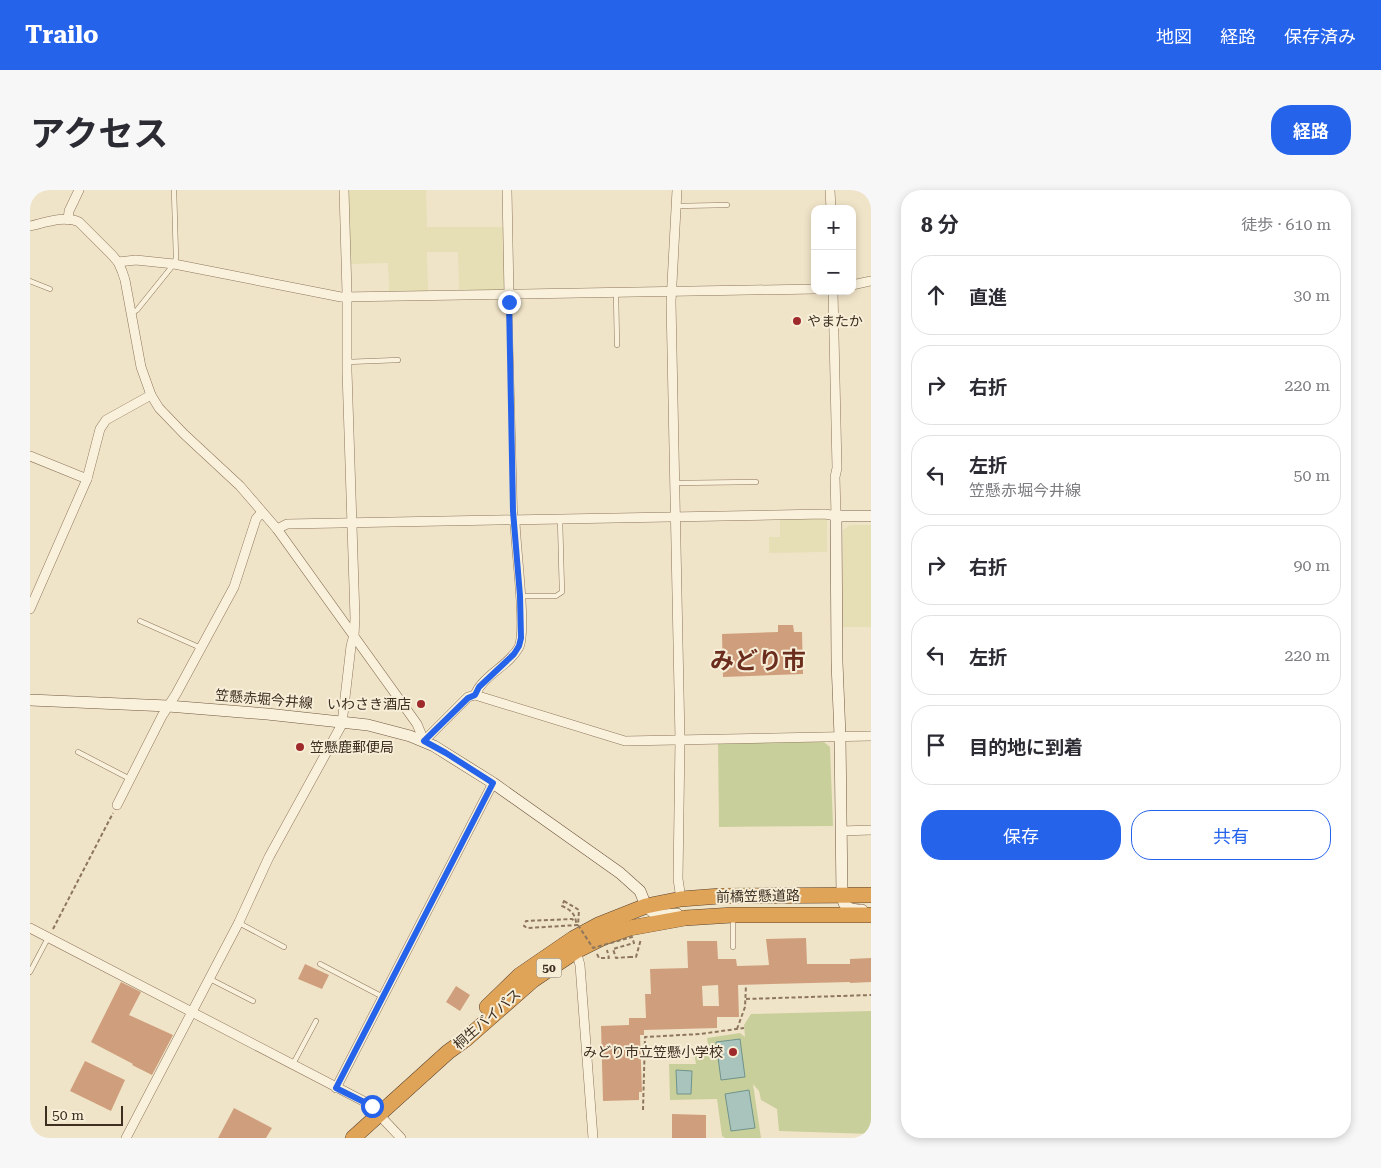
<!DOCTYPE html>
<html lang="ja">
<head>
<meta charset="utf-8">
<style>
  :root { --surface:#fff; --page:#f7f7f7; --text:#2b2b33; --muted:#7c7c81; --line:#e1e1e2; --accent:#2563eb }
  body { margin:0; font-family:"Roboto Serif","Noto Sans JP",serif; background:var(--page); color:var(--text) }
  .controls { position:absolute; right:15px; top:15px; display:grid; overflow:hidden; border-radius:10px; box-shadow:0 2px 8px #0003 }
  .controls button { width:45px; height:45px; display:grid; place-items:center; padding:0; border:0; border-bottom:1px solid var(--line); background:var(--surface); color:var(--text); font:25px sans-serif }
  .scale { position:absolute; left:15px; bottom:12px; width:78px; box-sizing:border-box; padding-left:5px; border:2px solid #3d2e20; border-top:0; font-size:14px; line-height:18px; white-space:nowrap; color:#3d2e20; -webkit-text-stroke:4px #f7eed8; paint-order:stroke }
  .stop { position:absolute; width:15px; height:15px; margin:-11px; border:4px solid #2563eb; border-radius:50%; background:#fff }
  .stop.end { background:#2563eb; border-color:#fff; box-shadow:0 1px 5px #0008 }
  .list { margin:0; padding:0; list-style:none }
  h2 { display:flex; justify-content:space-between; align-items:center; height:65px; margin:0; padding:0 20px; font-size:21px }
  h2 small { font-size:16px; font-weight:400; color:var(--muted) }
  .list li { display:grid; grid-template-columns:32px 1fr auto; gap:15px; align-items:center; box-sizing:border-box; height:80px; margin:0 10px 10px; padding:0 10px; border:1px solid var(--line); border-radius:20px }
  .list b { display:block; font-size:19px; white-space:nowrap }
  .list p { margin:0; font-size:16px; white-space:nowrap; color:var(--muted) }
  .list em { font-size:16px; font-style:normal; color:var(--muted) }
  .actions { display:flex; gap:10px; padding:15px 20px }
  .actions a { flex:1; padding:11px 0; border:1px solid var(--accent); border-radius:20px; text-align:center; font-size:18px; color:var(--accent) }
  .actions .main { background:var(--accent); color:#fff }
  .icon { flex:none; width:28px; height:28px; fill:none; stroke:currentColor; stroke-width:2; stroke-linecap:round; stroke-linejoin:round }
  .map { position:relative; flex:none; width:841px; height:948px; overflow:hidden; border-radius:20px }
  header { display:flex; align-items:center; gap:30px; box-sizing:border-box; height:70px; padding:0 25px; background:var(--accent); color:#fff }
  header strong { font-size:24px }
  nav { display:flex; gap:28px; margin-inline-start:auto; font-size:18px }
  .intro { display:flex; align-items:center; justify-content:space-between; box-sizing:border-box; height:120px; padding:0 30px }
  h1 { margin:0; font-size:35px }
  .button { padding:12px 22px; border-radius:20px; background:var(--accent); color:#fff; font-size:18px; font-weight:700 }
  main { display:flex; gap:30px; padding:0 30px }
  aside { flex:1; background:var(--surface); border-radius:20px; box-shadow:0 2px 8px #0003 }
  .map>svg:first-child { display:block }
  .farmland { fill:#e6deb5 }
  .green { fill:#c9cf9b }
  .water { fill:#a9c4bc; stroke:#6f938a }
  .building { fill:#cf9f7d; fill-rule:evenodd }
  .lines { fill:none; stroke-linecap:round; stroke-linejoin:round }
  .lane-casing { stroke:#8d765c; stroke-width:5.5 }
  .street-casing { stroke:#8d765c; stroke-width:10 }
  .secondary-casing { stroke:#6f573f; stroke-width:12 }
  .highway-casing { stroke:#5b4430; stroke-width:16 }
  .path { stroke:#8d765c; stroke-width:2; stroke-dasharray:4 2.5; stroke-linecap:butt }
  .lane { stroke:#faf1dc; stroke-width:4.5 }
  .street { stroke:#faf1dc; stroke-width:9 }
  .secondary { stroke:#faf1dc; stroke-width:11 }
  .highway { stroke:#e0a458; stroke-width:15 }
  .path-bridge { stroke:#8d765c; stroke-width:2; stroke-dasharray:4 2.5; stroke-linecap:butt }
  .route { stroke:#2563eb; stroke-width:6 }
  .poi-dot { fill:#9e2a2b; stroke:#f7eed8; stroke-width:2 }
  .labels { text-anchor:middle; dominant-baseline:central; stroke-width:4; stroke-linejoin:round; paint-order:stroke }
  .shield { fill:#f7eed8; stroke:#756857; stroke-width:1 }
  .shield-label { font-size:12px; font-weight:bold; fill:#3d2e20 }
  .poi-label { font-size:14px; fill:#3d2e20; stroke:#f7eed8; text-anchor:start }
  .street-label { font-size:14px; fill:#3d2e20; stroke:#f7eed8 }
  .town-label { font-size:24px; font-weight:bold; fill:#6b2e1e; stroke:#f7eed8 }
</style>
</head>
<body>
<header>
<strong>Trailo</strong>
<nav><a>地図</a><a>経路</a><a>保存済み</a></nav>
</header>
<div class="intro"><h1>アクセス</h1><a class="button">経路</a></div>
<main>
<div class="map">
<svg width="841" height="948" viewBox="0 0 841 948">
  <rect width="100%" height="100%" fill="#f0e4c8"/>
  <g class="farmland">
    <polygon points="319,0 396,0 397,37 473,37 475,97 472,100 429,100 428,62 397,62 398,101 359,102 358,73 320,74"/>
    <polygon points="794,326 797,329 797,362 739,363 739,347 750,347 750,327"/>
    <polygon points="820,335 841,335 841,437 813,437 813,340"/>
  </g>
  <g class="green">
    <polygon points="794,552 800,557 803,636 689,637 688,553"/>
    <polygon points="841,821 841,944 749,941 747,919 731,910 729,901 723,894 731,948 695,948 692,946 687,909 640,910 639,874 666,874 663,858 674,856 674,854 678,854 677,848 710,843 715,847 714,835 721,824"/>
  </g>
  <g class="water">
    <polygon points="710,849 715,887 691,890 686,852"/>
    <polygon points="646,880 662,881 661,904 647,904"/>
    <polygon points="719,900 725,938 701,941 695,904"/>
  </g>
  <g class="building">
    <polygon points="748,435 763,435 764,442 772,442 773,484 693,487 692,444 748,442"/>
    <path d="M776,748L777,774H820V769L841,768V792L820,793V792L708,795L709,827H687V838L614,840V845H610L612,902H609V910L573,911L571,836L599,835V828H616L615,804H621L620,779L658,778L657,751H687L688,769H706L707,776L739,775L736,749ZM688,795L689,816H673L672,796Z"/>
    <polygon points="275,774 299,785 292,799 268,789"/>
    <polygon points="91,792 111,802 99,825 143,845 122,885 102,875 103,874 61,852"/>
    <polygon points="426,796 440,805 430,821 416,812"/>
    <polygon points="55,871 95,890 81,921 40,901"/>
    <polygon points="204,918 242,938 236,948 188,948"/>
    <polygon points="642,924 676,925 676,948 642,948"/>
  </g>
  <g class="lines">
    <defs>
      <g id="lane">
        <polyline points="646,16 697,15"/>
        <polyline points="0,91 20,99"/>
        <polyline points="586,103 587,155"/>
        <polyline points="479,105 485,330"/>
        <polyline points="101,124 107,120 144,74 146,68 144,0"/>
        <polyline points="317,172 368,170"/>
        <polyline points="645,293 726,292"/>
        <polyline points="491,406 526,406 532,402 530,329"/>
        <polyline points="110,431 171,458"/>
        <polyline points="48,562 100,589"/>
        <polyline points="703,727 703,757"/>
        <polyline points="209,733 254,757"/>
        <polyline points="290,774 353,807"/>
        <polyline points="0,782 18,748"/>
        <polyline points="180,789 223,811"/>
        <polyline points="263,874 286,831"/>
      </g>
      <g id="street">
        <polyline points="477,0 479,105"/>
        <polyline points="647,0 641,112 650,550 648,689 651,709"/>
        <polyline points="800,0 801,19"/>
        <polyline points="38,30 39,21 49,0"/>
        <path d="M0,36C14,33 35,25 49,32L82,65L88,72L92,81L95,90L111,177L121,205L129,218L154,244L210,296L247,339L387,534L394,551"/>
        <polyline points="88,72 106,70 144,74 311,107 785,99"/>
        <polyline points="822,95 841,91"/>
        <polyline points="0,266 57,289"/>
        <polyline points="247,339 257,334 795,324 806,326 805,287 807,278 803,101"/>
        <polyline points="0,419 57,289 70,239 76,230 121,205"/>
        <path d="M445,505C453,485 479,476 489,457C497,440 485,353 485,330"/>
        <polyline points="394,551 438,507 445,505 595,551 841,546"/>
        <polyline points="87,615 132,526 146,504 204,397 226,329 232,322"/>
        <polyline points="811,641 841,640"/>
        <polyline points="0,738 339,914 371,948"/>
        <polyline points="546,761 550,775 563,948"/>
        <polyline points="306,898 463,593"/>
        <polyline points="96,948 209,732 239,667 311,536 313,525 321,456 324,445 325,428 317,181 317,103 314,0"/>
      </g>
      <g id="secondary">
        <polyline points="0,510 138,516 237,524 338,535 380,546 404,556 463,593 590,683 610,701 616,716 624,723 634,725 647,724"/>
        <path d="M832,720C820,720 813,718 812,705L810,546L807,472L806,326H841"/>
      </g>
      <g id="highway">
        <polyline points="457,817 490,785 544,748 568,735 616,716 651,709 690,706 841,705"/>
        <polyline points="323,948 418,862 436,849 503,790 546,761 572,748 600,738 655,728 703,725 841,725"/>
      </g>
    </defs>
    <use href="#lane" class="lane-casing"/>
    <use href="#street" class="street-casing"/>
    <use href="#secondary" class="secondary-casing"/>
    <use href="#highway" class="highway-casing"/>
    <g class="path">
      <path d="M534,711L549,720L548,735L497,738L494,736L496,731L542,729L546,732C545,723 539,719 532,716Z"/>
      <polyline points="23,739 83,623"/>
      <polyline points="567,764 569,768 579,768 577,760"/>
      <polyline points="599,767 606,767 611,749"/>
      <polyline points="716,809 841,805"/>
      <polyline points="707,839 715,817 716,795"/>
      <polyline points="613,920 615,847 670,844 714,838"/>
    </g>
    <use href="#lane" class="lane"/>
    <use href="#street" class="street"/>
    <use href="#secondary" class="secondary"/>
    <use href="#highway" class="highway"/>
    <polyline class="path-bridge" points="548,735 563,758 602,747 604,753 583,759 586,768 599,767"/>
  </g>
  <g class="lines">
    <polyline class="route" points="342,916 306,898 463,593 416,563 394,551 438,508 445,505 449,497 484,464 489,456 491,448 490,406 483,321 479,112"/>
  </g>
  <g class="poi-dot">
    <circle cx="767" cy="131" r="5"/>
    <circle cx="391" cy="514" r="5"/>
    <circle cx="270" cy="557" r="5"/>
    <circle cx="703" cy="862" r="5"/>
  </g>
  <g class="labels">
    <rect class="shield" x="506.5" y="768.5" width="25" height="19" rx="4"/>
    <g class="shield-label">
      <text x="519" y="778">50</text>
    </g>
    <g class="poi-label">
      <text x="777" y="131">やまたか</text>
      <text x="381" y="514" text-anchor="end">いわさき酒店</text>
      <text x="280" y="557">笠懸鹿郵便局</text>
      <text x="693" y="862" text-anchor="end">みどり市立笠懸小学校</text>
    </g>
    <g class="street-label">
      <text transform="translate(234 509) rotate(5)">笠懸赤堀今井線</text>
      <text transform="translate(728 706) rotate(-1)">前橋笠懸道路</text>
      <text transform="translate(457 829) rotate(-41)">桐生バイパス</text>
    </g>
    <g class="town-label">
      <text x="728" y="471">みどり市</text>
    </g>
  </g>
</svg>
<div class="controls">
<button>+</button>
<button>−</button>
</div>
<div class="scale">50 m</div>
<div class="stop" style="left:342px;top:916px"></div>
<div class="stop end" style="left:479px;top:112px"></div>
</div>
<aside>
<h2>8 分<small>徒歩 · 610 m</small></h2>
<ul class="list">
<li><svg class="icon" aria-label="ahead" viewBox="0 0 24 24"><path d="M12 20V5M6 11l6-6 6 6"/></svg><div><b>直進</b></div><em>30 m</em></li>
<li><svg class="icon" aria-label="right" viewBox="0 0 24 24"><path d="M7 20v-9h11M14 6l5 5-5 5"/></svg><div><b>右折</b></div><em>220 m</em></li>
<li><svg class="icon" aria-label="left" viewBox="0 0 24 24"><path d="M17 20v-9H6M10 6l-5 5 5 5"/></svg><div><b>左折</b><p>笠懸赤堀今井線</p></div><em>50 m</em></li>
<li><svg class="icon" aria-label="right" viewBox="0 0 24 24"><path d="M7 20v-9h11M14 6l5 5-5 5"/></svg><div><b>右折</b></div><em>90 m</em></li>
<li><svg class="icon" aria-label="left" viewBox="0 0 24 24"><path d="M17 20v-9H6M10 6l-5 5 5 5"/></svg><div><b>左折</b></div><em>220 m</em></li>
<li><svg class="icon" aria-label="arrive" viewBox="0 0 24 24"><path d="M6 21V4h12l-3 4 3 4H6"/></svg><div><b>目的地に到着</b></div></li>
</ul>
<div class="actions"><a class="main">保存</a><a>共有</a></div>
</aside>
</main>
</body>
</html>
